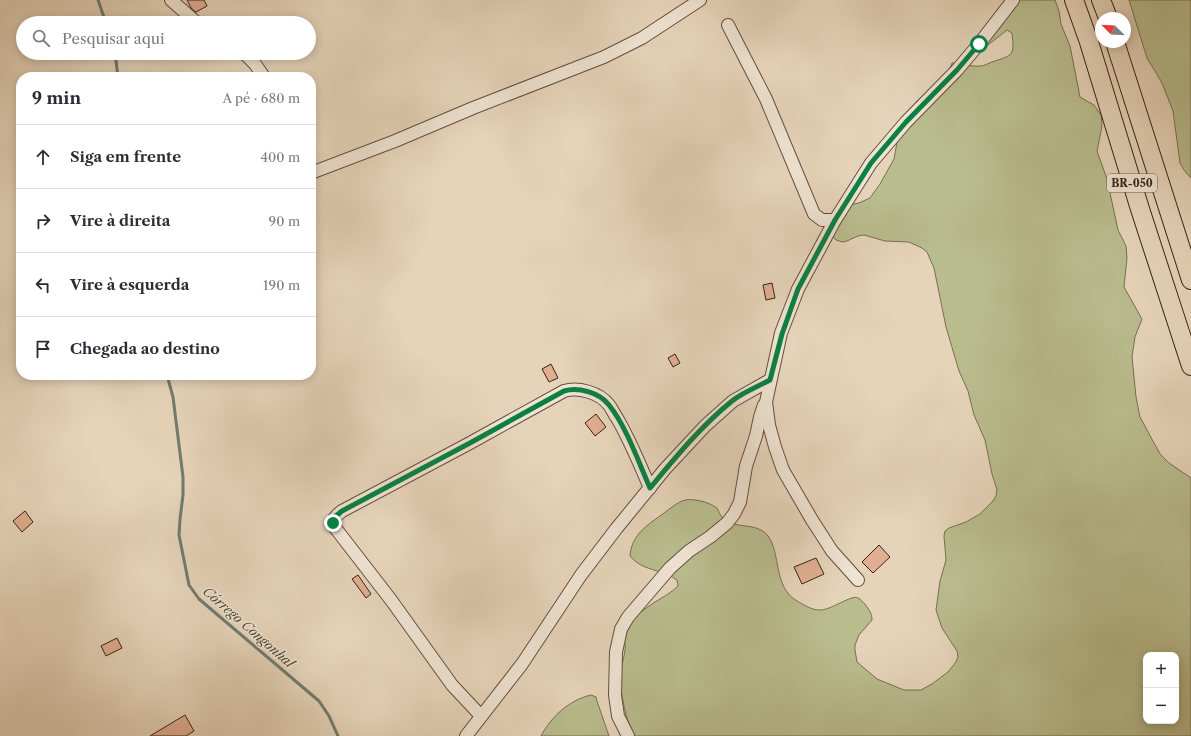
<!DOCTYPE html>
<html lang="pt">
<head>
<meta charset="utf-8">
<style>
  :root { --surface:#fff; --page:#f2f2f3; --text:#2b2b33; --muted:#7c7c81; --line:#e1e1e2 }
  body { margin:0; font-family:"Libre Caslon Text",serif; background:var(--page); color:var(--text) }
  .controls { position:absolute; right:12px; bottom:12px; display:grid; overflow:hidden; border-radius:8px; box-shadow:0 2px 10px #0003 }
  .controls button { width:36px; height:36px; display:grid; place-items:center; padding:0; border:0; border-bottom:1px solid var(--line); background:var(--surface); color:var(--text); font:20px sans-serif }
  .compass { position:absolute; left:1095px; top:12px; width:36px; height:36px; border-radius:50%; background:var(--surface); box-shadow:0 2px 10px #0003; rotate:294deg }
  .stop { position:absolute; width:12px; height:12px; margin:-9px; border:3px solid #0b8043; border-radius:50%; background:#fff }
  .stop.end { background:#0b8043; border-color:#fff; box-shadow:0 1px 4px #0008 }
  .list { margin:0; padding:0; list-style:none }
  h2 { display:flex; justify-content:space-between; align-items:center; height:52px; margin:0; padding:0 16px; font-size:17px }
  h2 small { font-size:13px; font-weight:400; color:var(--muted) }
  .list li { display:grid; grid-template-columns:26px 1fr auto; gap:12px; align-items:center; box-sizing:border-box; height:64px; padding:0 16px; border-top:1px solid var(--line) }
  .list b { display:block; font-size:15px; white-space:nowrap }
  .list em { font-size:13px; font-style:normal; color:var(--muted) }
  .icon { flex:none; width:22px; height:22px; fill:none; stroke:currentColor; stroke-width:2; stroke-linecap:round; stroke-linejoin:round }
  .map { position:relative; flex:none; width:1191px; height:736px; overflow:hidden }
  .search { position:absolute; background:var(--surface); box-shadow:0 2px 10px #0003; left:16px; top:16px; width:300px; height:44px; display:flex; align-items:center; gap:10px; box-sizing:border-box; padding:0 14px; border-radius:22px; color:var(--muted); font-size:15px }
  .panel { position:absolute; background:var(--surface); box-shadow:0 2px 10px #0003; left:16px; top:72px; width:300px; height:308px; border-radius:16px }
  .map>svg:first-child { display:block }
  .green { fill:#b9bc8d; stroke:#786f50; fill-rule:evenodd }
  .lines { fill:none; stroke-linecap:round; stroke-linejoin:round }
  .stream { stroke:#707c70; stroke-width:3 }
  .building { fill:#e1ae92; stroke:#372214 }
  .minor-casing { stroke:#634e3e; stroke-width:14 }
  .highway-casing { stroke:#372214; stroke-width:20 }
  .minor { stroke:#efe3d2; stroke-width:12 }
  .highway { stroke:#e6d4ba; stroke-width:18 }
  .route { stroke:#0b8043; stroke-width:5 }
  .labels { text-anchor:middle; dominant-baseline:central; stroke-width:3; stroke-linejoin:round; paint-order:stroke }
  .shield { fill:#efe3d2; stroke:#6e5c4d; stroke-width:1 }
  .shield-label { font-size:11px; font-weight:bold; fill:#372214 }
  .water-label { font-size:13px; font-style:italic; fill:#4f483a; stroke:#efe3d2 }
</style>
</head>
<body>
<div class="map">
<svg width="1191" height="736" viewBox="0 0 1191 736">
  <rect width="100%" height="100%" fill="#e6d4ba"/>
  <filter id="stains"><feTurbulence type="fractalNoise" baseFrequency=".005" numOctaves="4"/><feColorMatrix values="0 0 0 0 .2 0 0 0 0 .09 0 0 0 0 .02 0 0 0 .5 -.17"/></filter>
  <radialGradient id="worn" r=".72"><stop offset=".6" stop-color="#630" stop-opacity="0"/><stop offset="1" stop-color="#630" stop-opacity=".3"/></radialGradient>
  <g class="green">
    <path d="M1006,0H1055L1059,11L1061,24L1070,46L1080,97L1094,105L1101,115L1102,126L1097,151L1107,179L1118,230L1126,246L1127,258L1124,287L1142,319L1135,337L1132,357L1136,397L1140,417L1160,454L1169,463L1191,478V736H634C626,722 621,694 620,678C620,670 627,648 625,644C624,642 621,639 619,637C630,621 638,613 655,602C663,597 671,593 678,586L677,580C663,569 641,571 630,556C631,538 643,528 657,518C665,513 673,505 682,501C690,497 710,502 717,508C719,511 720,516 723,518C726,520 731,522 734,524C745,527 760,525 768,536C781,553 773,587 797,601C803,604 811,610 819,610C830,611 852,594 858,598C861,599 863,603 865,604C869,610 872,613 872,620L859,635L855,645V650L857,662L877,679L904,690H921L932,684L948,672L956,662L958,657L957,651L942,628L936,610L940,581L946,560L944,536L945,531L949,528L966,522L980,514L993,501L996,496L997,490L992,474L985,440L974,415L968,391L959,371L946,327L934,268L927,252L922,248L909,242L885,241L864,235L858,236L847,241L842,242L836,240L832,236L849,205L859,203L870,198L880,184L894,159L898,137L914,105L917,101L934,91L950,73V68L952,63C962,63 971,67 981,66C985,66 988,63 992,62C1012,55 1015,57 1012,33L1007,30L988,45L986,41ZM1146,655H1176V721H1146Z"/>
    <polygon points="1129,0 1191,0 1191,178 1184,170 1180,163 1173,111 1168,98 1161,81 1147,58"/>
    <path d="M591,695L596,697L597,701L609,736H541C551,717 569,700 591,695Z"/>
  </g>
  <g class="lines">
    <g class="stream">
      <polyline points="98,0 106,23"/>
      <polyline points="115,53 118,77"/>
      <polyline points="167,375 173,397 183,477 183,495 180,519 179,535 189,585 199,599 319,701 329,716 338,736"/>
    </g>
  </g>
  <g class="building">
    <polygon points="187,0 204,0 207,6 196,12 191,8"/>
    <polygon points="772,283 775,298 766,300 763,285"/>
    <polygon points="675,354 680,363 673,367 668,358"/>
    <polygon points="551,364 558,378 549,382 542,369"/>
    <polygon points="596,414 606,427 595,436 585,423"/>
    <polygon points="25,511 33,522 22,532 13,521"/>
    <polygon points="879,545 890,557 873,573 862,562"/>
    <polygon points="816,558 824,574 802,584 794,567"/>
    <polygon points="358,575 371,594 366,598 352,579"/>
    <polygon points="117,638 122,648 106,656 101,646"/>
    <polygon points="185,715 194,731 186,736 150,736"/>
  </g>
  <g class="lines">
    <defs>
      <g id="minor">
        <polyline points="171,0 197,23"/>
        <polyline points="728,25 766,99 814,214 822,220 835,220"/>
        <polyline points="244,53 255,64 264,77"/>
        <polyline points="311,173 395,141 473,108 604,57 642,38 700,0"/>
        <polyline points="858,580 832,551 812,520 783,470 775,447 769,425 766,402 781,333 798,289 835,220 871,163 906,122 957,70 979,44 1013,0"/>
        <path d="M481,716L452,685L391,600L333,525C332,519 337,515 342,511L470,443L564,391C578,387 599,392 609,405C612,409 614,414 617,418C630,440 640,465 650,488"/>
        <polyline points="466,736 522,664 581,575 616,529 665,469 705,426 733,401 770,380"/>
        <polyline points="628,736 618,716 615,695 616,652 621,629 628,617 670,568 689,551 710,537 727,523 734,514 740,502 746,466 756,436 760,417 764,405"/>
      </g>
      <g id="highway">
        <polyline points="1074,0 1089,42 1140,209 1191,366"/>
        <polyline points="1101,0 1108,18"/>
        <polyline points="1115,42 1191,280"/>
      </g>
    </defs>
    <use href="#minor" class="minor-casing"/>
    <use href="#highway" class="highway-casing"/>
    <use href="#minor" class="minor"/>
    <use href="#highway" class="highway"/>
  </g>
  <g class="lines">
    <path class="route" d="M333,523L336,516L342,511L470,443L564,391C578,387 599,392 609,405C626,426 639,463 650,488C675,458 701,426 732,401C743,392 757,387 770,380L782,334L798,289L835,220L871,163L906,122L957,70L979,44"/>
  </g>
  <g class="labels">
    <rect class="shield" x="1107" y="174" width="50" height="18" rx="3"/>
    <g class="shield-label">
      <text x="1132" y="183">BR-050</text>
    </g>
    <g class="water-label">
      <text transform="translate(249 627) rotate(41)">Córrego Congonhal</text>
    </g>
  </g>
  <rect width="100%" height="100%" filter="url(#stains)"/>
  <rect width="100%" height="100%" fill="url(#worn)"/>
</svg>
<div class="controls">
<button>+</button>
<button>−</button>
</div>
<svg class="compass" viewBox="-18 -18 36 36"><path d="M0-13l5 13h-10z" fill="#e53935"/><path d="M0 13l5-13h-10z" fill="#7c7c81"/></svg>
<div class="stop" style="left:979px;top:44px"></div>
<div class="stop end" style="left:333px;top:523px"></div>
<div class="search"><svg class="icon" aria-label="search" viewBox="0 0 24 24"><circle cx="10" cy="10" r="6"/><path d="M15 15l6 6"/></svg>Pesquisar aqui</div>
<section class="panel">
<h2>9 min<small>A pé · 680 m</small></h2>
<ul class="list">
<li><svg class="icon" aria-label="ahead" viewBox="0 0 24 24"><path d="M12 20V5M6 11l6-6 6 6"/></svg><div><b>Siga em frente</b></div><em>400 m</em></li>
<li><svg class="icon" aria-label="right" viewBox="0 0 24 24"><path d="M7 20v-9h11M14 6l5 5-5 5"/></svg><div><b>Vire à direita</b></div><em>90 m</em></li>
<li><svg class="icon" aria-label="left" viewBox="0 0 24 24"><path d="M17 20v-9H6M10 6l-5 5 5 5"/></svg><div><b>Vire à esquerda</b></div><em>190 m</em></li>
<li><svg class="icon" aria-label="arrive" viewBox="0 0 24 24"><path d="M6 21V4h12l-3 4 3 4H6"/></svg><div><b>Chegada ao destino</b></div></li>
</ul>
</section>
</div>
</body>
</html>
